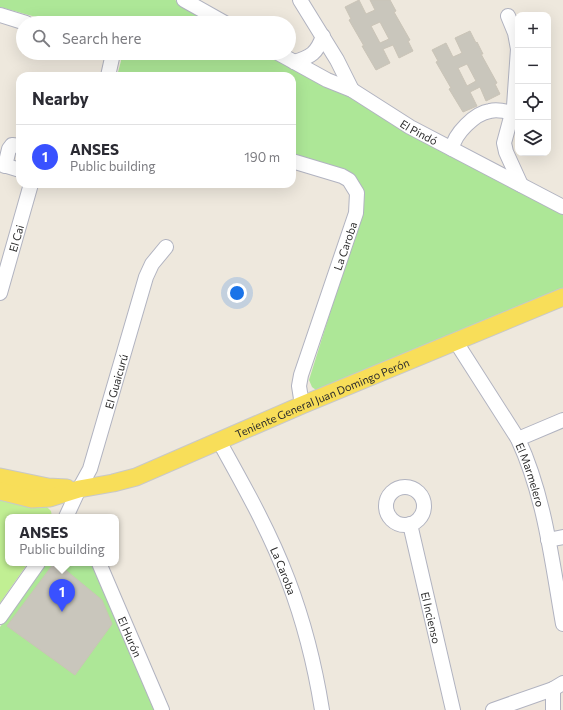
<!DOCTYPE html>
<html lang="en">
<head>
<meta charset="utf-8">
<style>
  :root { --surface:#fff; --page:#f2f2f3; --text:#2b2b33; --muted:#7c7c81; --line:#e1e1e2; --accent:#3951ff }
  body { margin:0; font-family:Commissioner,sans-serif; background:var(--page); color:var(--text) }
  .controls { position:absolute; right:12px; top:12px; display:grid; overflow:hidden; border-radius:8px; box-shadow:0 4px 16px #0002 }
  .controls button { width:36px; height:36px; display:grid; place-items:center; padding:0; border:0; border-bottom:1px solid var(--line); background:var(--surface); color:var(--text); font:20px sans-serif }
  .you { position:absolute; left:237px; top:293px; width:14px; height:14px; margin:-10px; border:3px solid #fff; border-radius:50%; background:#1a73e8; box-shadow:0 0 0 6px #1a73e833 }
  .badge { display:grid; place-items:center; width:26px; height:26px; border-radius:50%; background:var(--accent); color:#fff; font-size:13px; font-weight:700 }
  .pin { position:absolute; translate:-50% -33px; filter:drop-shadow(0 1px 2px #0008) }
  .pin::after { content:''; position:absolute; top:21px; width:14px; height:12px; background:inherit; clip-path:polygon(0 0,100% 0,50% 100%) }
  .popup { position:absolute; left:5px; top:514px; width:114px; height:52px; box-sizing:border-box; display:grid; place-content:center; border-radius:8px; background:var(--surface); filter:drop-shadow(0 1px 3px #0005); font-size:13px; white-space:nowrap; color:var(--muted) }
  .popup b { font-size:15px; color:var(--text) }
  .popup::after { content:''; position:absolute; left:50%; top:100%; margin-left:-8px; border:8px solid transparent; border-top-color:var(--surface) }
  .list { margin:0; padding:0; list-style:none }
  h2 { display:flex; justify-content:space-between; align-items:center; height:52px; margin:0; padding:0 16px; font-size:17px }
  h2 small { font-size:13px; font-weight:400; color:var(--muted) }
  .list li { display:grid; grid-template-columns:26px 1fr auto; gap:12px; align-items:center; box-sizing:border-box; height:64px; padding:0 16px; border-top:1px solid var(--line) }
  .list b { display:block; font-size:15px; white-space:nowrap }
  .list p { margin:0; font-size:13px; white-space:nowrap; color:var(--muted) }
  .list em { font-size:13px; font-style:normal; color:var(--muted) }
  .icon { flex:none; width:22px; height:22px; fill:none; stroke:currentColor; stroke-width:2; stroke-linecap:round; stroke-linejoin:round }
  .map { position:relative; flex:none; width:563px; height:710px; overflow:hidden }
  .search { position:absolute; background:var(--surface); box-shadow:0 4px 16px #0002; left:16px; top:16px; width:280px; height:44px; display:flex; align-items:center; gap:10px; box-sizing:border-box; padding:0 14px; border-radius:22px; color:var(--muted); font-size:15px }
  .panel { position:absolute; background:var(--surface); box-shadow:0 4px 16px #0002; left:16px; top:72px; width:280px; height:116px; border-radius:12px }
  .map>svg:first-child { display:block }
  .green { fill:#ade797 }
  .pitch { fill:#c1ef93 }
  .building { fill:#c9c6bc; stroke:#cac4b7; fill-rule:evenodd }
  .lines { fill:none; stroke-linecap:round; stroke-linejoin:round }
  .minor-casing { stroke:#b1b3c0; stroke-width:16 }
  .major-casing { stroke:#c8c8c8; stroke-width:19 }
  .minor { stroke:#fff; stroke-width:14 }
  .major { stroke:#f8de59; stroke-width:17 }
  .labels { text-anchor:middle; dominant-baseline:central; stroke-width:3.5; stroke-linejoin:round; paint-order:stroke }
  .street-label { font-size:11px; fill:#2c2c2c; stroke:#fff }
</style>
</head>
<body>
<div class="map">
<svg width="563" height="710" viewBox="0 0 563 710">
  <rect width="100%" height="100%" fill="#eee8dd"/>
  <g class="green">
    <polygon points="0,0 175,0 217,23 57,23 0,7"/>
    <polygon points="119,53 271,53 563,214 563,289 316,390 312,387 309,380 364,204 361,191 292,157 292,76 117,76 121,61"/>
    <polygon points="45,563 92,563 154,710 0,710 0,627"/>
  </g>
  <polygon class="pitch" points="0,496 45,505 51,511 52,517 8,517 8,563 28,563 0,603"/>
  <g class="building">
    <path d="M359,0L366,14L375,10L370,0H390L396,11L394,12L410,40L408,41L413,51L399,58L393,45L383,49L390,63L376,70L362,46H364L349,20L351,19L345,7ZM380,22L389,39L380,43L371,26Z"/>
    <path d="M470,31L476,43L477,42L483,54H481L497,83L495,84L500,94L486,101L480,87L470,92L477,106L463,112L449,89L451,88L436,62L438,61L432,50L446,43L453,57L462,53L455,38ZM467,64L476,81L467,86L458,68Z"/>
    <polygon points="54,563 57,563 102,600 112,624 75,675 7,626"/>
  </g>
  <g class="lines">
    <defs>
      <g id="minor">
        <polyline points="184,0 225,23"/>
        <polyline points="300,0 337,60 352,90"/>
        <polyline points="0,15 26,23"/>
        <polyline points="508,16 515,33 518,49 514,106 504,143 506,152 521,185"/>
        <path id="s1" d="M278,53L327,80L352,90L410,127L563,207"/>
        <path d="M294,62C311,57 317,53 323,36"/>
        <polyline points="108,76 112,58 110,53"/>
        <path d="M452,149C454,134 475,113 490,111C497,109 505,111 512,113"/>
        <polyline points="292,161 342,176 349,180 357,193 356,213 301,375 299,386 302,405"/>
        <polyline points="0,164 20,170"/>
        <polyline points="5,166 9,149 12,145 20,146"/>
        <path id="s2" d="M0,293L31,184"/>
        <path id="s3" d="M456,342L518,439C545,497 552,562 563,624"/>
        <polyline points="518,439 563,420"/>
        <path id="s4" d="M219,441C244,486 270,532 288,580C304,622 315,666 322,710"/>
        <circle cx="405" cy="506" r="19"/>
        <path id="s5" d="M66,517L79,489L90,469L146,277L152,264L166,247"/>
        <path id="s6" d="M410,524L453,710"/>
        <polyline points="548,540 563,537"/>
        <path id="s7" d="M99,563L162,710"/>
        <polyline points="0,617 38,563"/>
        <polyline points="493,710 553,689 563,683"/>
        <polyline points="553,710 553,689"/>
      </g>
      <g id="major">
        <polyline points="0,477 48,487 67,488"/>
        <path id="s8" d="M0,491L32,499L50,498L79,489L113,483L136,477L302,405L563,297"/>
      </g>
    </defs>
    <use href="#minor" class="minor-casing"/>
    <use href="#major" class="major-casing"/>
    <use href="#minor" class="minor"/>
    <use href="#major" class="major"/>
  </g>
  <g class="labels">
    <g class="street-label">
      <text stroke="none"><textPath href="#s1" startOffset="162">El Pindó</textPath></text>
      <text stroke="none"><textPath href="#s2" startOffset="57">El Cai</textPath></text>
      <text transform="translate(345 246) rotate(-71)">La Caroba</text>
      <text stroke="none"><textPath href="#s5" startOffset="145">El Guaicurú</textPath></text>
      <text stroke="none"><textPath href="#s8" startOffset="342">Teniente General Juan Domingo Perón</textPath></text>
      <text stroke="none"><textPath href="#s3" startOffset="153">El Marmelero</textPath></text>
      <text stroke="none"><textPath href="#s4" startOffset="145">La Caroba</textPath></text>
      <text stroke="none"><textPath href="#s6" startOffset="96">El Incienso</textPath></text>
      <text stroke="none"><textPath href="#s7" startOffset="80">El Hurón</textPath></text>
    </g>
  </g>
</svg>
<div class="controls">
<button>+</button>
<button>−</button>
<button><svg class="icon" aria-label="locate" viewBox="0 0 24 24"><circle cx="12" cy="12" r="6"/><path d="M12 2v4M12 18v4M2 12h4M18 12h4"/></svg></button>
<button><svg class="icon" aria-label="layers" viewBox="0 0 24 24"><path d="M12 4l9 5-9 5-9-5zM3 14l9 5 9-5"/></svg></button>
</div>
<div class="you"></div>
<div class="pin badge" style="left:62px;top:612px">1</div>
<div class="popup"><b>ANSES</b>Public building</div>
<div class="search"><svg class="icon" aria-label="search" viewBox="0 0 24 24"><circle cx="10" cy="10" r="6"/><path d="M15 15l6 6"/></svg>Search here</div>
<section class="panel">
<h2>Nearby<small></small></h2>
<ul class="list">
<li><span class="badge">1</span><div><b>ANSES</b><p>Public building</p></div><em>190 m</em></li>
</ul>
</section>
</div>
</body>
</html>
